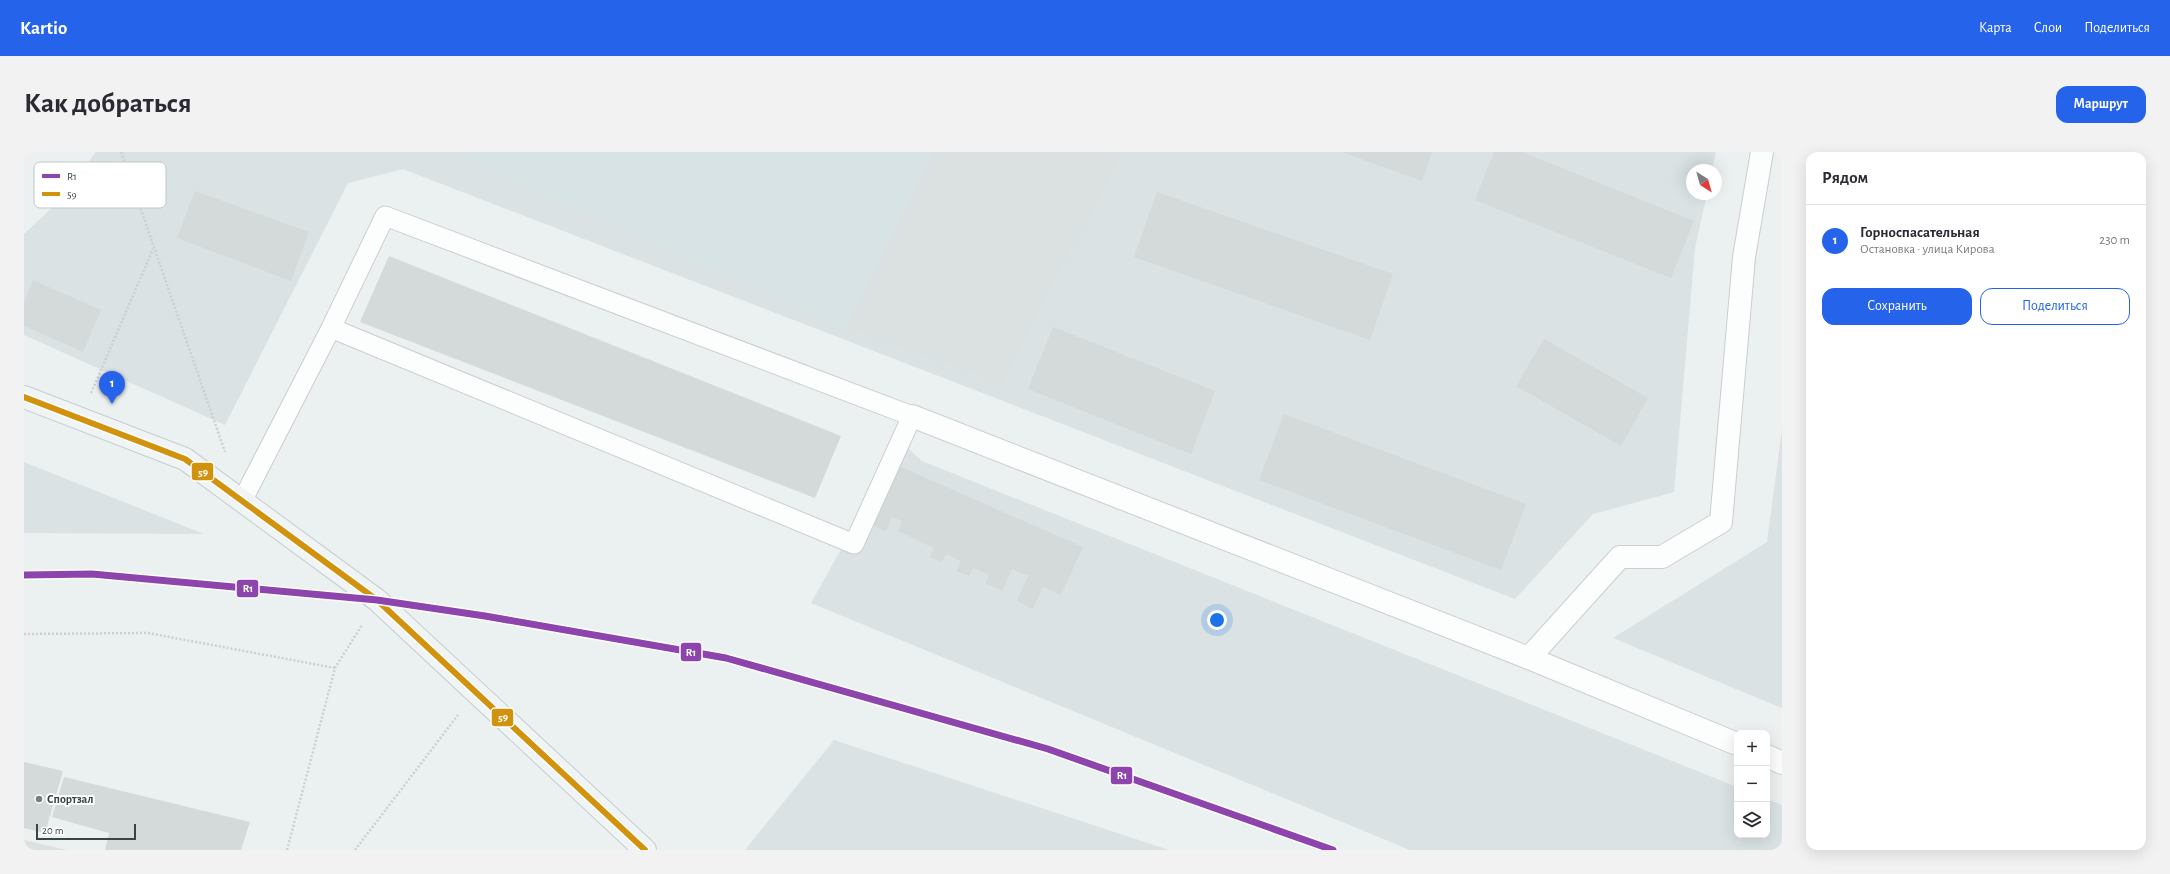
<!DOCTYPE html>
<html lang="ru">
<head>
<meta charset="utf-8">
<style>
  :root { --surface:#fff; --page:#f2f2f3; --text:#2b2b33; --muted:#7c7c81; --line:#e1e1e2; --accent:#2563eb }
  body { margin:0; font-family:"Alegreya Sans",sans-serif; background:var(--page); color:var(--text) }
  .controls { position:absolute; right:12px; bottom:12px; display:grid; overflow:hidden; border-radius:8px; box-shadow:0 4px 16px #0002 }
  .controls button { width:36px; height:36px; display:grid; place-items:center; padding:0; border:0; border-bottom:1px solid var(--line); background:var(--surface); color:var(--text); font:20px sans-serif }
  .compass { position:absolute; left:1662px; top:12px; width:36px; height:36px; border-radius:50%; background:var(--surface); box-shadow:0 4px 16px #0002; rotate:143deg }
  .scale { position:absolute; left:12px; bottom:10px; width:100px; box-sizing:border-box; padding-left:4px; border:2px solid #384445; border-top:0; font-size:11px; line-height:14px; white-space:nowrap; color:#384445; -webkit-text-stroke:3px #fff; paint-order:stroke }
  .you { position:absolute; left:1193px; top:468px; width:14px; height:14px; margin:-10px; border:3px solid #fff; border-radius:50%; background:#1a73e8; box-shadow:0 0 0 6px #1a73e833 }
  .badge { display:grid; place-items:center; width:26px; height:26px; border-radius:50%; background:var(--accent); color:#fff; font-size:13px; font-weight:700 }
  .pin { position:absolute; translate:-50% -33px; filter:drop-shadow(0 1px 2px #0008) }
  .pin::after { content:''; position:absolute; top:21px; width:14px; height:12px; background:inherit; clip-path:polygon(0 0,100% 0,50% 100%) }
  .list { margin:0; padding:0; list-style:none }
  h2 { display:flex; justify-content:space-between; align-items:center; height:52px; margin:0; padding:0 16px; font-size:17px }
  h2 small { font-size:13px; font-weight:400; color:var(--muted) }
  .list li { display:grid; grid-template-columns:26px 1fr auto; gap:12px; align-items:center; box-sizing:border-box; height:72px; padding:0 16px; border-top:1px solid var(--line) }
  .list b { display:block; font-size:15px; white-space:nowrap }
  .list p { margin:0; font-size:13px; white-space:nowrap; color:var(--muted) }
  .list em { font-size:13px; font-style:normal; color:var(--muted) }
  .actions { display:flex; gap:8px; padding:12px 16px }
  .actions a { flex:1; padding:9px 0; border:1px solid var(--accent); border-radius:12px; text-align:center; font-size:14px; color:var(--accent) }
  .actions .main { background:var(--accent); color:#fff }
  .icon { flex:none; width:22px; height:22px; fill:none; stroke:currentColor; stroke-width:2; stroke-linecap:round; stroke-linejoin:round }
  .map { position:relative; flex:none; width:1758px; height:698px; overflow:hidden; border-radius:12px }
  header { display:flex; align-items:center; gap:24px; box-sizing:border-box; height:56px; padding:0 20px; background:var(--accent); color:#fff }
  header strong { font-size:19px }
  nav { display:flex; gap:22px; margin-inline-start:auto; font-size:14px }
  .intro { display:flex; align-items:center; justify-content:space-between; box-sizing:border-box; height:96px; padding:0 24px }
  h1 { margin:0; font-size:28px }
  .button { padding:10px 18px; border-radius:12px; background:var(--accent); color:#fff; font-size:14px; font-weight:700 }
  main { display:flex; gap:24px; padding:0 24px }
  aside { flex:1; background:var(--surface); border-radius:12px; box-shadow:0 4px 16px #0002 }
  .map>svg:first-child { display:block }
  .residential { fill:#dae2e3 }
  .industrial { fill:#dbe1e1 }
  .education { fill:#d8e3e6 }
  .building { fill:#d4d9da }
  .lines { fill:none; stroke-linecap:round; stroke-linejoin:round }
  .service-casing { stroke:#c9cece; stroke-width:21 }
  .minor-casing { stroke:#c9cece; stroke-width:24 }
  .secondary-casing { stroke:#c5cecf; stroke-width:24 }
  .path { stroke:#ccd0d1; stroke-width:2.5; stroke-dasharray:2 2; stroke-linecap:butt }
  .service { stroke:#fcfdfd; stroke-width:19 }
  .minor { stroke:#fcfdfd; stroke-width:22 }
  .secondary { stroke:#f0f4f5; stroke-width:22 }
  .bus-1-casing { stroke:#fff; stroke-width:9 }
  .bus-1 { stroke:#d1920e; stroke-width:6 }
  .rail-1-casing { stroke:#fff; stroke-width:10 }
  .rail-1 { stroke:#8e44ad; stroke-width:7 }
  .poi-dot { fill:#778081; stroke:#fff; stroke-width:1.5 }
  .labels { text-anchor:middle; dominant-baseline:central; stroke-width:4; stroke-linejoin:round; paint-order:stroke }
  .poi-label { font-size:12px; font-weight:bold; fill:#384445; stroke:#fff; text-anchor:start }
  .key { fill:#fff; stroke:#c3c7c7; stroke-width:1 }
  .key-label { font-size:11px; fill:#384445 }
  .line-badge { stroke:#fff; stroke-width:1.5 }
  .badge-label { font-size:11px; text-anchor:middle; font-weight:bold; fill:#fff }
</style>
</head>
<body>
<header>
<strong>Kartio</strong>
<nav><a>Карта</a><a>Слои</a><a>Поделиться</a></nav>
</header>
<div class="intro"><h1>Как добраться</h1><a class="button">Маршрут</a></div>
<main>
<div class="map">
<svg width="1758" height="698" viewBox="0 0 1758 698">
  <rect width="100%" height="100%" fill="#ebf0f0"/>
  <g class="residential">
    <polygon points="72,0 1692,0 1688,18 1668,18 1668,42 1683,42 1671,96 1650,340 1569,362 1491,447 379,17 324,31 201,273 0,183 0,82 31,53"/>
    <polygon points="1758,277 1758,556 1589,486 1743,390"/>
    <polygon points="877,290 898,309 1713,635 1713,683 1743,683 1743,647 1758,653 1758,698 1386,698 787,451"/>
    <polygon points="0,310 180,382 0,381"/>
    <polygon points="810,588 1145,698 721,698"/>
  </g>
  <g class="industrial">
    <polygon points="909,0 1098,0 977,231 823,176"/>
    <polygon points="0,688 43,698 0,698"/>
  </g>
  <polygon class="education" points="426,0 909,0 823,176"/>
  <g class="building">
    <polygon points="1318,0 1408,0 1398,29"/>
    <polygon points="1470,0 1498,0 1670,69 1647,126 1451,48"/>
    <polygon points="171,39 285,80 267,129 153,86"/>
    <polygon points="1133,40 1369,122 1346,188 1110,105"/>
    <polygon points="365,104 817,284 791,346 336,170"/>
    <polygon points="9,128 77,158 59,200 0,174 0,150"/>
    <polygon points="1029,175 1191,239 1167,302 1004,237"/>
    <polygon points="1520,187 1624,246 1597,294 1492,234"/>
    <polygon points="1260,262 1502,352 1477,418 1235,328"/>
    <polygon points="870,312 1059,395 1037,443 1019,435 1009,457 993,449 1004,424 988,417 978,439 961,431 965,423 949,416 945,424 932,419 937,409 922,402 918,410 906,405 910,396 874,379 878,369 868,365 862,379 844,371"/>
    <polygon points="0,610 39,619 21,681 0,676"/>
    <polygon points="40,625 226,670 217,698 81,698 85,681 28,665"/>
  </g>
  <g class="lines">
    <defs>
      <polyline id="service" points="218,349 307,176 361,64 888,264 830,392 307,176"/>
      <g id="minor">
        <polyline points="888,264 1505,506 1713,592"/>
        <polyline points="1505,506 1596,405 1638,405 1697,370 1720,105 1738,0"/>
        <polyline points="1743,604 1758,611"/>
      </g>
      <polyline id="secondary" points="0,245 161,307 353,448 621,698"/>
    </defs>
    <use href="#service" class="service-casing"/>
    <use href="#minor" class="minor-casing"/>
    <use href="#secondary" class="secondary-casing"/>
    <g class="path">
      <polyline points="97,0 201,300"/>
      <polyline points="67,241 129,97"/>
      <polyline points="0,482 124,481 311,516"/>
      <polyline points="263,698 311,516 338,473"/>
      <polyline points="331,698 434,563"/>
    </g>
    <use href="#service" class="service"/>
    <use href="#minor" class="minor"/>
    <use href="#secondary" class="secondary"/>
    <defs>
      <polyline id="bus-1" points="0,245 161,307 353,448 621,698"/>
    </defs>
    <use href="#bus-1" class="bus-1-casing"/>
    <use href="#bus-1" class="bus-1"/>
    <defs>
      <polyline id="rail-1" points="0,423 68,422 353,448 461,464 702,506 1024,597 1309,698"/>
    </defs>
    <use href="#rail-1" class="rail-1-casing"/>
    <use href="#rail-1" class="rail-1"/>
  </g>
  <circle class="poi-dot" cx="15" cy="647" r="4"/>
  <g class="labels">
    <g class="poi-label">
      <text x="23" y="647">Спортзал</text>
    </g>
  </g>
  <rect x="10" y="10" width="132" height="46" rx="6" class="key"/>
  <rect x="18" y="22" width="18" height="4" fill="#8e44ad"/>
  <rect x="18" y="40" width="18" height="4" fill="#d1920e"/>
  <g class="key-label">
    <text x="43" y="28">R1</text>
    <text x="43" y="46">59</text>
  </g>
  <g class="line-badge">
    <rect x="167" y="310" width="23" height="19" rx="4" fill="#d1920e"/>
    <rect x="212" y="427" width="23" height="19" rx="4" fill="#8e44ad"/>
    <rect x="656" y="490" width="22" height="20" rx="4" fill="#8e44ad"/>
    <rect x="467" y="556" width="23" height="19" rx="4" fill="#d1920e"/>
    <rect x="1086" y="614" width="23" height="19" rx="4" fill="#8e44ad"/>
  </g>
  <g class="badge-label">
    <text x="179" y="324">59</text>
    <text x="224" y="440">R1</text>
    <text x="667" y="504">R1</text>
    <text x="479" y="569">59</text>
    <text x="1098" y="627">R1</text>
  </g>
</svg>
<div class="controls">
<button>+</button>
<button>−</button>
<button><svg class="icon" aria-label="layers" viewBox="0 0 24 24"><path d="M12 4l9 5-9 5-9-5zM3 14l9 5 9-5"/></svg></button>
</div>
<svg class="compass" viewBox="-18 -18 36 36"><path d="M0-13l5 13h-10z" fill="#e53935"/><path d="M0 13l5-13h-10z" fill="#7c7c81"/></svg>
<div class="scale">20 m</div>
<div class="you"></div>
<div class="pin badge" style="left:88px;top:252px">1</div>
</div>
<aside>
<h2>Рядом<small></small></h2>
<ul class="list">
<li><span class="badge">1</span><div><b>Горноспасательная</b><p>Остановка · улица Кирова</p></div><em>230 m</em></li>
</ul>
<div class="actions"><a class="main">Сохранить</a><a>Поделиться</a></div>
</aside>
</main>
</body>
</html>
